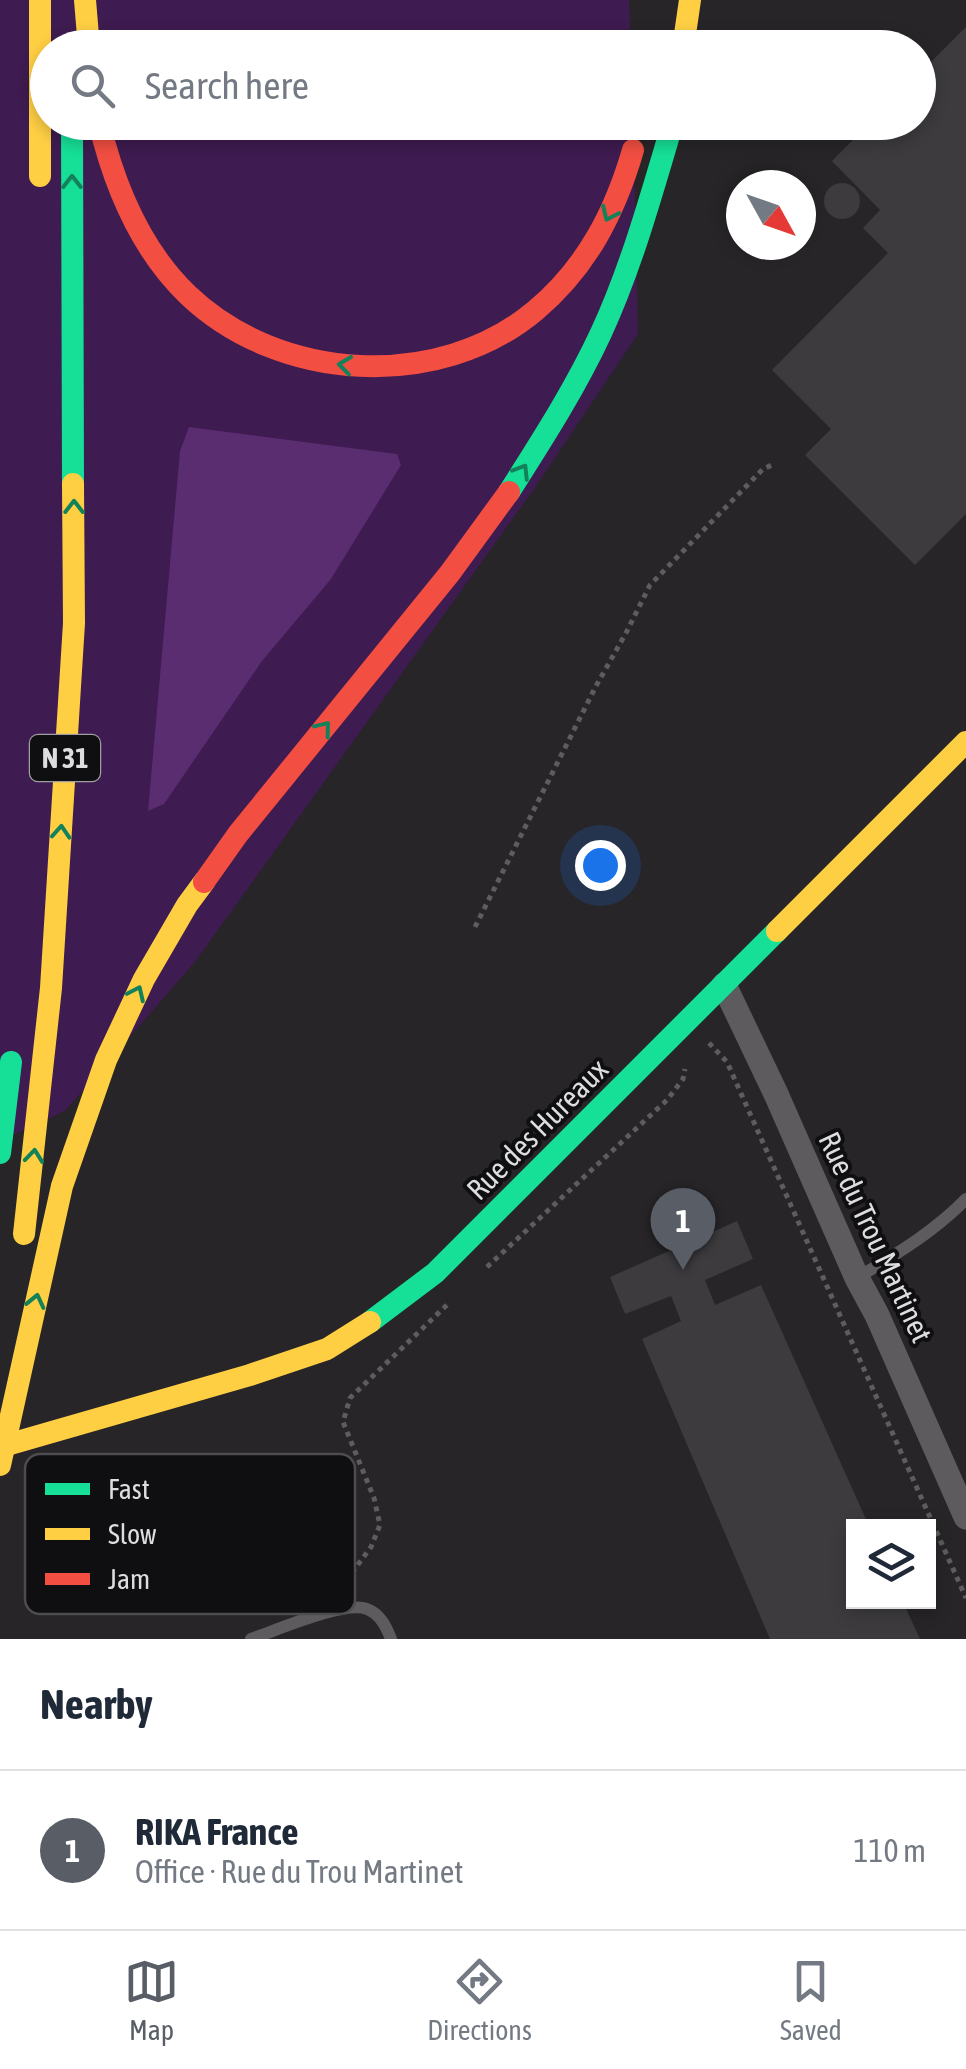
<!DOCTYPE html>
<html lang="en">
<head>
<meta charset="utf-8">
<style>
  :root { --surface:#fff; --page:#f6f6f7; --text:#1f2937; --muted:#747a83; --line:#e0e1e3; --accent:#585d66 }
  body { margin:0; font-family:"Asap Condensed",sans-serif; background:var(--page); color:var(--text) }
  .controls { position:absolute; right:30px; bottom:30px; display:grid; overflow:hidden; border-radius:0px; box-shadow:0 5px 15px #0003 }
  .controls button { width:90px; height:90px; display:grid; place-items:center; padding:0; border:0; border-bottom:2px solid var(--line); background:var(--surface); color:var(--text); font:50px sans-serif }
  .compass { position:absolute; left:726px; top:170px; width:90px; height:90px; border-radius:50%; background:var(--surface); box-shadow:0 5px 15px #0003; rotate:130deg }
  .you { position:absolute; left:600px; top:865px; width:35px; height:35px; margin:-25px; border:8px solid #fff; border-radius:50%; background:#1a73e8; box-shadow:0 0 0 15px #1a73e833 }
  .badge { display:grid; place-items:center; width:65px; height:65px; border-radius:50%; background:var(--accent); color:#fff; font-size:32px; font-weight:700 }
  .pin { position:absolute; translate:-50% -82px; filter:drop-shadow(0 2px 5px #0008) }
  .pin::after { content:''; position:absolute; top:52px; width:35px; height:30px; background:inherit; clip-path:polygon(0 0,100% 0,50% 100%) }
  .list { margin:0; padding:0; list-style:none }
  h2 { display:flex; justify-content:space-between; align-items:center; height:130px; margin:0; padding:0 40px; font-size:42px }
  h2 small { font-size:32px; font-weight:400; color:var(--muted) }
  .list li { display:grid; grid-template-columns:65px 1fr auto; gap:30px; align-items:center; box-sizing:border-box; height:160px; padding:0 40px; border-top:2px solid var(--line) }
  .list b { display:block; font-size:38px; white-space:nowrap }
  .list p { margin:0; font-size:32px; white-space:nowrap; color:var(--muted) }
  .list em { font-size:32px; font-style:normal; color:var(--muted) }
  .icon { flex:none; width:55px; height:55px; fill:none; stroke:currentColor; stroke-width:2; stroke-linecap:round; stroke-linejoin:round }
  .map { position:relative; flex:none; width:966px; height:1639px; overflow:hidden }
  .search { position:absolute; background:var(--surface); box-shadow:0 5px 15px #0003; left:30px; right:30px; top:30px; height:110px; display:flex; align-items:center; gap:25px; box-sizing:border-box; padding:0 35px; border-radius:55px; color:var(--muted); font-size:38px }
  .sheet { height:290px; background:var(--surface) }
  nav { display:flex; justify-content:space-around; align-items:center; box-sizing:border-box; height:140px; border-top:2px solid var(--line); background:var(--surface); font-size:28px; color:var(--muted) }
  nav a { display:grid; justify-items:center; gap:5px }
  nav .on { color:var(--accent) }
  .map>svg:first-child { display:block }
  .green { fill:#3e1b50 }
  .water { fill:#5a2c70 }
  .building { fill:#3d3b3e }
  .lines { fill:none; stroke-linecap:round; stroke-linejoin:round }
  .path { stroke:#5e5c5e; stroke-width:5; stroke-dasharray:5 5; stroke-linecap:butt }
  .lane { stroke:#5d5b5e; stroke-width:12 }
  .street { stroke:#5d5b5e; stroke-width:25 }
  .fast { stroke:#16e098; stroke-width:22 }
  .slow { stroke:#ffcf43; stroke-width:22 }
  .jam { stroke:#f24e42; stroke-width:22 }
  .oneway { stroke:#13825b }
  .labels { text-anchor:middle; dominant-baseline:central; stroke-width:8; stroke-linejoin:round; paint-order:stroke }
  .shield { fill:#0f0e10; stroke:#a09ea2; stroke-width:2.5 }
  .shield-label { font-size:28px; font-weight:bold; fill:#dedce0 }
  .street-label { font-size:30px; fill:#dedce0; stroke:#0f0e10 }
  .key { fill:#0f0e10; stroke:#4d4c4e; stroke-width:2.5 }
  .key-label { font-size:28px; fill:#dedce0 }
</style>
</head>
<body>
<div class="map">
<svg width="966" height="1639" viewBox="0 0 966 1639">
  <rect width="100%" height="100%" fill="#272528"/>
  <polygon class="green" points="0,0 629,0 631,47 48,48 48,122 633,123 638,334 534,489 195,962 65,1111 0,1141"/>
  <polygon class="water" points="189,427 397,454 401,465 331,579 262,661 164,804 148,811 180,451"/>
  <g class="building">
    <polygon points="966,27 966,514 915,565 805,455 831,429 772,370 888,253 863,228 880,210 832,161 871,122 918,122 918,75"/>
    <circle cx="842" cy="201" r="18"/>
    <polygon points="737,1221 753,1259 705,1280 715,1305 761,1285 869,1526 854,1526 854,1602 903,1602 920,1639 770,1639 642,1339 681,1321 671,1296 625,1314 610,1277"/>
  </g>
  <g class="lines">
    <g class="path">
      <polyline points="475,927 596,686 626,633 650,585 763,469 774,464"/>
      <polyline points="709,1043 727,1062 966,1598"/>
      <polyline points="487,1267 667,1100 683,1079 685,1069"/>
      <polyline points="340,1589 371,1547 380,1525 374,1498 343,1422 350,1398 450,1302"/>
    </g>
    <g class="lane">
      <path d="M857,1278C896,1254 934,1232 966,1199"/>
      <path d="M251,1639C275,1631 345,1600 367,1609C380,1614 386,1626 391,1639"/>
    </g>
    <polyline class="street" points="724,985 776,1094 857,1278 877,1315 966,1517"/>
    <g class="fast">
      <polyline points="72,122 73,484"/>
      <path d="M509,492C542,440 575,389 601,333C632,266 652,192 673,122"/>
      <polyline points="0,1153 11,1062"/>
      <polyline points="370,1322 435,1273 777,931"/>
    </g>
    <g class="slow">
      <polyline points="40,0 40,176"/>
      <polyline points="85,0 89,48"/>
      <polyline points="683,48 690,0"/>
      <polyline points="777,931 966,742"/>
      <polyline points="24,1234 51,988 74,623 73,484"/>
      <polyline points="0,1447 250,1375 327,1349 370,1322"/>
      <polyline points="0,1465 62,1186 106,1060 144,979 187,905 204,882"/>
    </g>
    <g class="jam">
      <path d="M99,122C114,185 140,249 188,295C279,382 439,392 536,310C587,267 615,212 633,150"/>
      <polyline points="204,882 238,834 450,573 509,492"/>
    </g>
  </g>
  <defs><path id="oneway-chevron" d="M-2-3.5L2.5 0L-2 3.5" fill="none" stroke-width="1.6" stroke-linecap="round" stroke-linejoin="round" transform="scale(2.5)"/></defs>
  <g class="oneway">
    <use href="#oneway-chevron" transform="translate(72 182) rotate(-90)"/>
    <use href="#oneway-chevron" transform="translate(609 214) rotate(115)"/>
    <use href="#oneway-chevron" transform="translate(345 365) rotate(-173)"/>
    <use href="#oneway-chevron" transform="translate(522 471) rotate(-58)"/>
    <use href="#oneway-chevron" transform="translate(74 507) rotate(-90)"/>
    <use href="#oneway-chevron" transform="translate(324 728) rotate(-51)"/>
    <use href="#oneway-chevron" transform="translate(61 832) rotate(-86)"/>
    <use href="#oneway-chevron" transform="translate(137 993) rotate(-65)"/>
    <use href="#oneway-chevron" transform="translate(34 1156) rotate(-84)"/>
    <use href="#oneway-chevron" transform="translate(36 1301) rotate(-77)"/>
  </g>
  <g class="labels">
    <rect class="shield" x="30" y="735" width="70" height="46" rx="8"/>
    <g class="shield-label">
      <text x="65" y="758">N 31</text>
    </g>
    <g class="street-label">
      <text transform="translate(537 1129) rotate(-45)">Rue des Hureaux</text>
      <text transform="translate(876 1237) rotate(65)">Rue du Trou Martinet</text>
    </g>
  </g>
  <rect x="25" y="1454" width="330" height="160" rx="15" class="key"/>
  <rect x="45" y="1483" width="45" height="12" fill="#16e098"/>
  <rect x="45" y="1528" width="45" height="12" fill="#ffcf43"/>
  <rect x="45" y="1573" width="45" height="12" fill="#f24e42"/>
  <g class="key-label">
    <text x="108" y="1499">Fast</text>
    <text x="108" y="1544">Slow</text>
    <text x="108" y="1589">Jam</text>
  </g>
</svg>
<div class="controls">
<button><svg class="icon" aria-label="layers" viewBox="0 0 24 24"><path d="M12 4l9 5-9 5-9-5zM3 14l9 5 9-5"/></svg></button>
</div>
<svg class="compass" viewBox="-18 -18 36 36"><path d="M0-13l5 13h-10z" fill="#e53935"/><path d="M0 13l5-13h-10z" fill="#747a83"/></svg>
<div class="you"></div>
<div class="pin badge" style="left:683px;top:1270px">1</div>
<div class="search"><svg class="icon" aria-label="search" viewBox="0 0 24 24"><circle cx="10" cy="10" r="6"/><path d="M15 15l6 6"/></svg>Search here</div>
</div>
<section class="sheet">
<h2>Nearby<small></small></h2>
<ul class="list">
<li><span class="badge">1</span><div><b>RIKA France</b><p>Office · Rue du Trou Martinet</p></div><em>110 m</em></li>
</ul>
</section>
<nav>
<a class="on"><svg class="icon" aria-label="map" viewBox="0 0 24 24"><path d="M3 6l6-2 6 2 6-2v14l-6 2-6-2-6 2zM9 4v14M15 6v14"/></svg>Map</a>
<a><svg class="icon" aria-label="directions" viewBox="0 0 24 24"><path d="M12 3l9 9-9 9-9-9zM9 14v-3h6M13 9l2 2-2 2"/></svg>Directions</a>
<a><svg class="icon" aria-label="saved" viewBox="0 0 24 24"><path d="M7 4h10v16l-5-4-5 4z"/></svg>Saved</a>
</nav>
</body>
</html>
